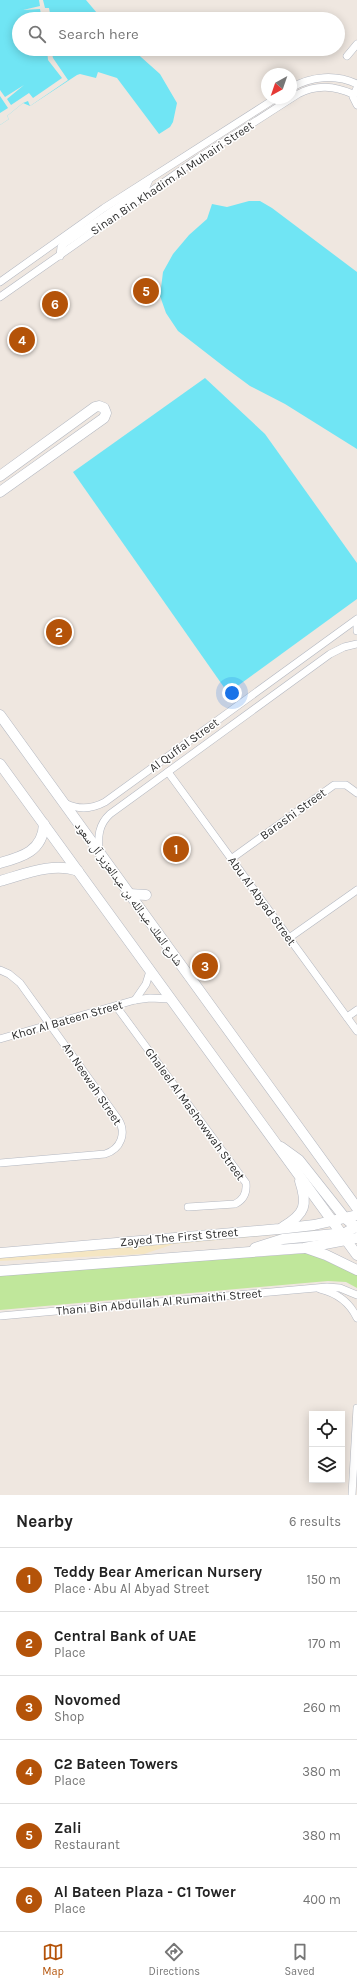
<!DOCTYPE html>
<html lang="en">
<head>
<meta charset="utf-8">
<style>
  :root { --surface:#fff; --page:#f6f6f6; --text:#222; --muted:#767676; --line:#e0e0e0; --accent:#b45309 }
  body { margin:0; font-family:Karla,"Noto Naskh Arabic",sans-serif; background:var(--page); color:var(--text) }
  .controls { position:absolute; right:12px; bottom:12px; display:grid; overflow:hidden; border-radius:0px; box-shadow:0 2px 10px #0003 }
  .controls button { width:36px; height:36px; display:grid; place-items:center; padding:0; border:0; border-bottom:1px solid var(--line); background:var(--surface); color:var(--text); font:20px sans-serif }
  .compass { position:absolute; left:261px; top:68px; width:36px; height:36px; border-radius:50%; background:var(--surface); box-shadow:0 2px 10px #0003; rotate:220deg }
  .you { position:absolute; left:232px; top:693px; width:14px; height:14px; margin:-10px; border:3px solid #fff; border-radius:50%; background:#1a73e8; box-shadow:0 0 0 6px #1a73e833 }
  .badge { display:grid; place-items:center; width:26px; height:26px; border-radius:50%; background:var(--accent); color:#fff; font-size:13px; font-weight:700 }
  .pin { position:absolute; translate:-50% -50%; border:2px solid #fff; box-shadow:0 1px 4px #0006 }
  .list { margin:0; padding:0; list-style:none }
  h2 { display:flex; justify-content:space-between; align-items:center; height:52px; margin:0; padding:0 16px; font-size:17px }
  h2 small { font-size:13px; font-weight:400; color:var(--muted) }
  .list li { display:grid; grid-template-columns:26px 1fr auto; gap:12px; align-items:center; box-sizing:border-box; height:64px; padding:0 16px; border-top:1px solid var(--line) }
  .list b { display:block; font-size:15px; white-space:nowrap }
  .list p { margin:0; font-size:13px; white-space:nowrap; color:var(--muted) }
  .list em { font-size:13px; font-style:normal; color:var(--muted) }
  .icon { flex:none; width:22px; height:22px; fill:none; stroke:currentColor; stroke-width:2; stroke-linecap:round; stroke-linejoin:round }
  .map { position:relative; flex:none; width:357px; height:1495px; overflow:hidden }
  .search { position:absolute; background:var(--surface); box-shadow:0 2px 10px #0003; left:12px; right:12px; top:12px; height:44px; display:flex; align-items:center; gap:10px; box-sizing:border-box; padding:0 14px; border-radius:22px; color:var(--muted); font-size:15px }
  .sheet { height:436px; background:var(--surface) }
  nav { display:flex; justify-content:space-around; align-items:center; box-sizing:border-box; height:56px; border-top:1px solid var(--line); background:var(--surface); font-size:11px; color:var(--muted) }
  nav a { display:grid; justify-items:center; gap:2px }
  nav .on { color:var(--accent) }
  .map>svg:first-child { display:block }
  .green { fill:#c0e79b }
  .sand { fill:#f5e6c3 }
  .water { fill:#70e5f4 }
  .pier { fill:#efe7e0 }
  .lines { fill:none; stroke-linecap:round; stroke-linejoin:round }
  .street-casing { stroke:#b4b8c1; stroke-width:8 }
  .secondary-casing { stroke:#b4b8c1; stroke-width:11 }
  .street { stroke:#fff; stroke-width:7 }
  .secondary { stroke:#fff; stroke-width:10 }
  .labels { text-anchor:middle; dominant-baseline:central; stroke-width:3; stroke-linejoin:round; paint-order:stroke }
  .street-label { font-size:12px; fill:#2e2e2e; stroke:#fff }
</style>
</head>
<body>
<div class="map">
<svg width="357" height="1495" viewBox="0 0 357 1495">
  <rect width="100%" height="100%" fill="#efe7e0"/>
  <polygon class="green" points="309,1253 357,1275 357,1288 346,1282 328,1281 0,1310 0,1275"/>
  <polygon class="sand" points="315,1229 315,1231 174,1244 144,1254 0,1261 0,1254"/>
  <g class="water">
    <polygon points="0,0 86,0 102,19 19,19 19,49 132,49 160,74 177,103 173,122 170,127 159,134 117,78 98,72 96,78 80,74 77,75 30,106 23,103 7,116 9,119 0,125"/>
    <polygon points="249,201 260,201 272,208 357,272 357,449 285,404 250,386 227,369 178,331 166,313 160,296 163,272 173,254 189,235 207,219 212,204 227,207"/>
    <polygon points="205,378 265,434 357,563 357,599 228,693 73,472"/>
  </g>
  <g class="pier">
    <polygon points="39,0 43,0 45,8 49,8 51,19 42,19 40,9 23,10 40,6"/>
    <polygon points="47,49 51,49 53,58 68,80 30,106 28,101 23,103 7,116 9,119 0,125 0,113 8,108 0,96 0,90 5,97 24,85 7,99 11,105 29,93 33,98 62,78 48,60"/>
  </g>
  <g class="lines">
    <defs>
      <g id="street">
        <polyline points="347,56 357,44"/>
        <path d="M291,88C311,76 336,74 357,84"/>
        <polyline points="357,88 353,97 357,105"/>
        <polyline points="60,256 61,247 65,243 140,192 146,187 149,180"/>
        <polyline points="0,282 104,208 276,98"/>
        <path d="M0,297L197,159L298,94C317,84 334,86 353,94"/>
        <polyline points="357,621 357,631"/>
        <polyline points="168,772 357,1031"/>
        <path d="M65,803C78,810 92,809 105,802L357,619"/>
        <path d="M99,852C98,837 98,825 110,814L330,654L344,647L357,644"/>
        <polyline points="231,859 334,785 346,785 357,793"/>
        <polyline points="289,938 357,890"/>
        <path d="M0,970L9,974L20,983L118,1119C127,1133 121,1149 105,1154L0,1163"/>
        <polyline points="135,1000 146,984 150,971"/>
        <path d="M116,1006L246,1183C247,1193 243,1200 235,1204L188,1207"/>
        <polyline points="347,1017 357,1010"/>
        <polyline points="0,1039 135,1000 150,998 170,999"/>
        <path d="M320,1289C337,1293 350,1303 357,1318"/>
        <polyline points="0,1316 327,1287 340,1288 357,1295"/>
        <polyline points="352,1495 357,1408"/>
      </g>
      <g id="secondary">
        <polyline points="0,476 95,407 99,406 104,408 106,413 104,418 0,492"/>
        <polyline points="0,715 357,1208"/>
        <polyline points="0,764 357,1255"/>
        <path d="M0,863C22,857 43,851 44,824"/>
        <path d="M0,881C25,874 53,862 78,871"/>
        <polyline points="129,894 146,895"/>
        <polyline points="281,1147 299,1160 345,1218 357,1228"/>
        <path d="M283,1227C305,1214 308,1205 300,1181"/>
        <polyline points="255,1248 283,1239 345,1233 357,1226"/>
        <polyline points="306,1248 326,1255 357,1270"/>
        <polyline points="0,1253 279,1229 314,1225 357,1215"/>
        <polyline points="0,1271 304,1248 357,1238"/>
      </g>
    </defs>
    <use href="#street" class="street-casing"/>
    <use href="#secondary" class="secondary-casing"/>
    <use href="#street" class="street"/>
    <use href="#secondary" class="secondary"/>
  </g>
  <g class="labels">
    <g class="street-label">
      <text transform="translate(172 178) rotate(-34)">Sinan Bin Khadim Al Muhairi Street</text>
      <text transform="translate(184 745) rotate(-36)">Al Quffal Street</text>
      <text transform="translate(293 814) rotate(-36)">Barashi Street</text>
      <text transform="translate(129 894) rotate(54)">شارع الملك عبدالله بن عبدالعزيز آل سعود</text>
      <text transform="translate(262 901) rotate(54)">Abu Al Abyad Street</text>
      <text transform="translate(67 1020) rotate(-16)">Khor Al Bateen Street</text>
      <text transform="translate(92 1084) rotate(56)">An Neewah Street</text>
      <text transform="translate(195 1114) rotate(54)">Ghaleel Al Mashowwah Street</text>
      <text transform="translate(179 1237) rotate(-5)">Zayed The First Street</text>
      <text transform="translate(159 1302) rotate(-5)">Thani Bin Abdullah Al Rumaithi Street</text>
    </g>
  </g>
</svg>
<div class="controls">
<button><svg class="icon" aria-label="locate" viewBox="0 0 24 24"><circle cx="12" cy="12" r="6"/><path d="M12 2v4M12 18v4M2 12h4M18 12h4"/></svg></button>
<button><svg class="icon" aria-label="layers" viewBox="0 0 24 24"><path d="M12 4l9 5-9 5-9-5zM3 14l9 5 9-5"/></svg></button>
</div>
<svg class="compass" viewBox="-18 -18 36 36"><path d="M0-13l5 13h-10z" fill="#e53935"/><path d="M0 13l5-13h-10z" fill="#767676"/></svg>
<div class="you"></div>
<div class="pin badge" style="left:176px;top:849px">1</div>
<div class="pin badge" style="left:59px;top:632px">2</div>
<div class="pin badge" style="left:205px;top:966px">3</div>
<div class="pin badge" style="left:22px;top:340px">4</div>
<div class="pin badge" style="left:146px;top:291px">5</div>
<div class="pin badge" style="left:55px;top:304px">6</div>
<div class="search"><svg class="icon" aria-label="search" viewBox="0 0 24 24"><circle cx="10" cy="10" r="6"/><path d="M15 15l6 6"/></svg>Search here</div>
</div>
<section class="sheet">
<h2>Nearby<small>6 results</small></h2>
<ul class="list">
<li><span class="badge">1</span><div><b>Teddy Bear American Nursery</b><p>Place · Abu Al Abyad Street</p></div><em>150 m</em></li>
<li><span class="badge">2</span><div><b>Central Bank of UAE</b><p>Place</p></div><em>170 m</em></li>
<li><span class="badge">3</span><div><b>Novomed</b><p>Shop</p></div><em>260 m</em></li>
<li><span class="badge">4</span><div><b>C2 Bateen Towers</b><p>Place</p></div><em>380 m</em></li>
<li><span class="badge">5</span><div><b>Zali</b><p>Restaurant</p></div><em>380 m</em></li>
<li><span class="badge">6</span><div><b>Al Bateen Plaza - C1 Tower</b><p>Place</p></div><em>400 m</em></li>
</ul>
</section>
<nav>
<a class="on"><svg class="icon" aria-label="map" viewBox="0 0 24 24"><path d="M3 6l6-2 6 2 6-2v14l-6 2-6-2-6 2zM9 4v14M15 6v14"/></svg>Map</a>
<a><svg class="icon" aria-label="directions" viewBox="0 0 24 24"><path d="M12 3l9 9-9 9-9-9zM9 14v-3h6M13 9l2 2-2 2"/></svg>Directions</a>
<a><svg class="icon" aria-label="saved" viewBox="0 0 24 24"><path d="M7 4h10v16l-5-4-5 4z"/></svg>Saved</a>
</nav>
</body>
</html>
